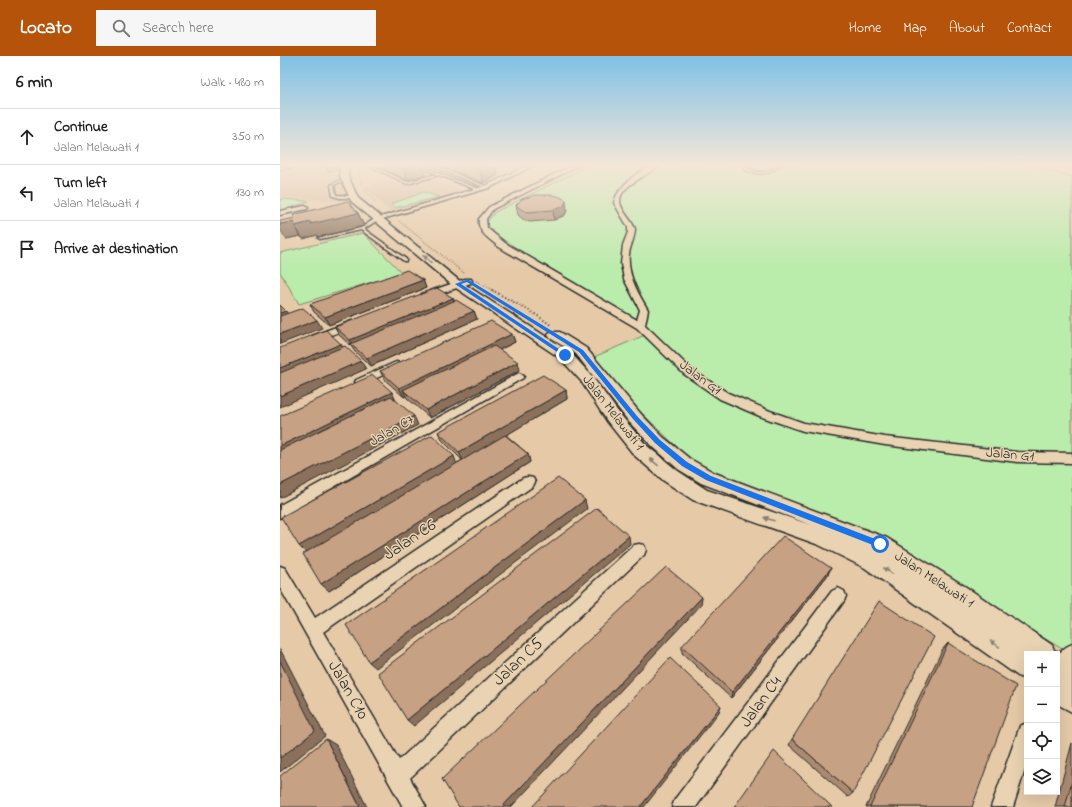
<!DOCTYPE html>
<html lang="en">
<head>
<meta charset="utf-8">
<style>
  :root { --surface:#fff; --page:#f6f6f6; --text:#222; --muted:#767676; --line:#e0e0e0; --accent:#b45309 }
  body { margin:0; font-family:"Indie Flower",sans-serif; background:var(--page); color:var(--text) }
  .controls { position:absolute; right:12px; bottom:12px; display:grid; overflow:hidden; border-radius:0px; box-shadow:0 4px 16px #0002 }
  .controls button { width:36px; height:36px; display:grid; place-items:center; padding:0; border:0; border-bottom:1px solid var(--line); background:var(--surface); color:var(--text); font:20px sans-serif }
  .stop { position:absolute; width:12px; height:12px; margin:-9px; border:3px solid #1a73e8; border-radius:50%; background:#fff }
  .stop.end { background:#1a73e8; border-color:#fff; box-shadow:0 1px 4px #0008 }
  .list { margin:0; padding:0; list-style:none }
  h2 { display:flex; justify-content:space-between; align-items:center; height:52px; margin:0; padding:0 16px; font-size:17px }
  h2 small { font-size:13px; font-weight:400; color:var(--muted) }
  .list li { display:grid; grid-template-columns:26px 1fr auto; gap:12px; align-items:center; box-sizing:border-box; height:56px; padding:0 16px; border-top:1px solid var(--line) }
  .list b { display:block; font-size:15px; white-space:nowrap }
  .list p { margin:0; font-size:13px; white-space:nowrap; color:var(--muted) }
  .list em { font-size:13px; font-style:normal; color:var(--muted) }
  .icon { flex:none; width:22px; height:22px; fill:none; stroke:currentColor; stroke-width:2; stroke-linecap:round; stroke-linejoin:round }
  .map { position:relative; flex:none; width:792px; height:751px; overflow:hidden }
  header { display:flex; align-items:center; gap:24px; box-sizing:border-box; height:56px; padding:0 20px; background:var(--accent); color:#fff }
  header strong { font-size:19px }
  nav { display:flex; gap:22px; margin-inline-start:auto; font-size:14px }
  .search { width:280px; height:36px; background:var(--page); display:flex; align-items:center; gap:10px; box-sizing:border-box; padding:0 14px; border-radius:0px; color:var(--muted); font-size:15px }
  main { display:flex }
  aside { flex:1; background:var(--surface) }
  .map>svg:first-child { display:block }
  .built { fill:#d9bb9b }
  .green { fill:#baecab; stroke:#728c6b }
  .lines { fill:none; stroke-linecap:round; stroke-linejoin:round }
  .lane-casing { stroke:#2b2b2b; stroke-width:3 }
  .street-casing { stroke:#2b2b2b; stroke-width:3 }
  .secondary-casing { stroke:#2b2b2b; stroke-width:3 }
  .path-far2 { stroke:#2b2b2b; stroke-width:1; stroke-dasharray:0.5 1.5; stroke-linecap:butt }
  .path-far1 { stroke:#2b2b2b; stroke-width:1.5; stroke-dasharray:0.5 2; stroke-linecap:butt }
  .path { stroke:#2b2b2b; stroke-width:2; stroke-dasharray:1 2.5; stroke-linecap:butt }
  .lane { fill:#e9d3b2; fill-rule:evenodd }
  .street { fill:#e9d3b2; fill-rule:evenodd }
  .secondary { fill:#e9d3b2; fill-rule:evenodd }
  .wall { fill:#ab8a71; stroke:#2b2b2b }
  .shaded-wall { fill:#8b715c; stroke:#2b2b2b }
  .building { fill:#c7a183; stroke:#2b2b2b }
  .oneway { fill:#8a7f6e }
  .route { fill:#1a73e8 }
  .labels { text-anchor:middle; dominant-baseline:central; stroke-width:3; stroke-linejoin:round; paint-order:stroke }
  .street-label { font-size:14px; fill:#2b2b2b; stroke:#e9d3b2 }
  .near-street-label { font-size:17px; fill:#2b2b2b; stroke:#e9d3b2 }
</style>
</head>
<body>
<header>
<strong>Locato</strong>
<div class="search"><svg class="icon" aria-label="search" viewBox="0 0 24 24"><circle cx="10" cy="10" r="6"/><path d="M15 15l6 6"/></svg>Search here</div>
<nav><a>Home</a><a>Map</a><a>About</a><a>Contact</a></nav>
</header>
<main>
<aside>
<h2>6 min<small>Walk · 480 m</small></h2>
<ul class="list">
<li><svg class="icon" aria-label="ahead" viewBox="0 0 24 24"><path d="M12 20V5M6 11l6-6 6 6"/></svg><div><b>Continue</b><p>Jalan Melawati 1</p></div><em>350 m</em></li>
<li><svg class="icon" aria-label="left" viewBox="0 0 24 24"><path d="M17 20v-9H6M10 6l-5 5 5 5"/></svg><div><b>Turn left</b><p>Jalan Melawati 1</p></div><em>130 m</em></li>
<li><svg class="icon" aria-label="arrive" viewBox="0 0 24 24"><path d="M6 21V4h12l-3 4 3 4H6"/></svg><div><b>Arrive at destination</b></div></li>
</ul>
</aside>
<div class="map">
<svg width="792" height="751" viewBox="0 0 792 751">
  <rect width="100%" height="100%" fill="#e6caa8"/>
  <filter id="ink" filterUnits="userSpaceOnUse"><feTurbulence type="fractalNoise" baseFrequency=".025" numOctaves="2"/><feDisplacementMap in="SourceGraphic" scale="8" xChannelSelector="R" yChannelSelector="G"/><feConvolveMatrix kernelMatrix="1 2 1 2 8 2 1 2 1" color-interpolation-filters="sRGB"/></filter>
  <g filter="url(#ink)">
    <g class="built">
      <polygon points="0,109 62,109 67,146 0,141"/>
      <polygon points="85,109 195,109 224,119 201,130 164,116 122,127"/>
      <polygon points="152,122 185,136 110,155 84,131 105,124 123,129"/>
    </g>
    <g class="green">
      <polygon points="310,109 746,109 792,121 792,599 603,484 425,418 307,304 365,279 345,260 211,176 206,167 215,156"/>
      <polygon points="144,136 159,141 115,152 111,148"/>
      <polygon points="0,143 29,145 0,156"/>
      <polygon points="83,177 122,217 19,248 0,216 0,197"/>
    </g>
    <g class="lines">
      <defs>
        <g id="lane">
          <polygon points="21,109 29,109 0,113 0,111"/>
          <polygon points="45,109 47,109 50,112 64,111 65,112 49,114"/>
          <polygon points="88,109 91,109 127,126 157,118 134,109 137,109 199,133 197,134 159,119 127,128"/>
          <polygon points="150,109 153,109 208,131 206,132"/>
          <path d="M469,109H472L468,113C478,117 488,118 497,109H499C490,120 478,119 465,114V112Z"/>
          <polygon points="64,122 66,123 54,129 56,139 73,140 74,142 60,142 53,140 51,129"/>
          <polygon points="96,162 99,163 84,173 126,203 126,205 124,205 81,174 40,183 38,182 81,172"/>
        </g>
        <g id="street">
          <polygon points="248,109 255,109 209,132 99,164 94,163 205,130"/>
          <path d="M293,109H300L213,153L206,163L207,172L225,187L357,264L360,254L344,223L341,208L343,189L348,176V171L334,147C337,131 363,109 380,109C370,119 339,129 340,146C341,155 352,164 355,173C355,182 350,190 349,198C347,219 358,237 368,254L365,269L412,314L448,337L490,355L524,367L605,381L737,396L792,397V407L737,406L605,389L523,375L482,361L440,343L404,318L357,272L219,191C210,183 197,176 199,163L209,151Z"/>
          <polygon points="25,150 28,152 27,153 0,159 0,155"/>
          <polygon points="185,223 191,223 192,225 191,227 148,242 145,243 141,240 142,238"/>
          <polygon points="72,265 75,266 77,268 75,270 38,284 32,284 30,282 32,280"/>
          <polygon points="116,306 120,307 121,309 120,311 84,328 80,329 75,326 76,324"/>
          <polygon points="239,317 244,320 243,322 0,462 0,449"/>
          <polygon points="248,421 253,422 255,426 253,430 43,576 119,704 354,489 359,488 364,489 366,494 364,499 130,722 146,751 123,751 0,532 0,510 5,512 35,562 243,422"/>
          <polygon points="558,532 564,535 566,540 564,545 416,751 392,751 395,743 552,535"/>
          <polygon points="792,588 792,610 783,621 777,624 777,599 786,591"/>
          <polygon points="747,667 747,707 733,751 711,751 740,670"/>
        </g>
        <polygon id="secondary" points="60,109 68,109 68,120 78,142 181,226 290,296 311,319 339,357 366,389 398,415 427,434 531,469 421,427 398,413 371,389 349,366 296,298 270,282 268,279 270,276 280,276 306,292 361,358 383,381 410,403 435,417 607,482 686,531 772,589 775,596 777,595 792,603 792,656 777,648 777,598 747,598 747,624 738,620 585,512 539,489 413,444 384,425 354,399 327,365 301,325 280,302 173,230 71,145 60,120"/>
      </defs>
      <use href="#lane" class="lane-casing"/>
      <use href="#street" class="street-casing"/>
      <use href="#secondary" class="secondary-casing"/>
      <polyline class="path-far2" points="77,109 82,130 96,147"/>
      <g class="path-far1">
        <polyline points="119,165 184,217"/>
        <polyline points="196,225 214,235"/>
      </g>
      <polyline class="path" points="212,234 255,258 271,269"/>
      <use href="#lane" class="lane"/>
      <use href="#street" class="street"/>
      <use href="#secondary" class="secondary"/>
    </g>
    <g class="wall">
      <polygon points="94,109 142,109 145,119 127,124"/>
      <polygon points="159,109 215,109 218,119 203,127 174,115 173,111 168,113"/>
      <polygon points="236,149 287,154 285,159 274,164 250,166 244,164 238,159"/>
      <polygon points="78,157 84,170 38,181 37,179 23,183 20,180 6,183 15,162 13,159"/>
      <polygon points="143,224 146,232 49,269 34,256 30,248"/>
      <polygon points="173,242 174,245 194,255 197,263 91,310 75,296 71,290 59,279 55,271"/>
      <polygon points="232,278 235,286 219,294 240,314 150,362 127,342 126,340 124,341 105,324 100,315"/>
      <polygon points="286,334 287,343 226,379 248,398 250,406 49,535 177,407 182,404 162,384 158,376"/>
      <polygon points="551,512 547,520 451,642 402,597 402,590"/>
      <polygon points="668,587 692,751 586,751 662,594"/>
      <polygon points="512,683 573,737 568,741 509,689"/>
      <polygon points="792,687 792,751 775,751"/>
    </g>
    <g class="shaded-wall">
      <polygon points="135,109 142,109 145,119 127,124 123,112"/>
      <polygon points="167,109 172,109 173,111 168,113"/>
      <polygon points="213,109 215,109 218,119 203,127 200,115"/>
      <polygon points="286,144 287,154 285,159 274,164 273,154"/>
      <polygon points="78,157 84,170 38,181 37,179 23,183 15,170 31,166"/>
      <polygon points="13,166 20,180 6,183 0,173 0,168"/>
      <polygon points="143,224 146,232 49,269 45,261"/>
      <polygon points="173,242 176,250 73,290 70,284"/>
      <polygon points="6,255 11,263 0,267 0,257"/>
      <polygon points="194,255 197,263 91,310 87,302"/>
      <polygon points="37,264 42,272 0,288 0,278"/>
      <polygon points="232,278 235,286 128,339 123,334 126,340 124,341 119,332"/>
      <polygon points="61,288 66,296 0,323 0,312"/>
      <polygon points="81,305 86,313 0,351 0,340"/>
      <polygon points="238,306 240,314 150,362 146,354"/>
      <polygon points="286,334 287,343 183,405 179,396"/>
      <polygon points="112,336 116,345 0,402 0,390"/>
      <polygon points="134,360 138,369 0,442 0,429"/>
      <polygon points="248,398 250,406 49,535 41,528"/>
      <polygon points="174,400 177,409 27,498 19,490"/>
      <polygon points="305,444 307,453 96,612 89,606"/>
      <polygon points="349,480 350,488 134,670 127,664"/>
      <polygon points="551,512 547,520 451,642 452,636"/>
      <polygon points="422,541 421,549 231,751 222,751"/>
      <polygon points="0,593 45,680 0,716"/>
      <polygon points="441,650 439,656 364,751 360,751"/>
      <polygon points="46,683 56,689 87,751 80,751"/>
    </g>
    <g class="building">
      <polygon points="115,109 135,109 123,112"/>
      <polygon points="185,109 213,109 200,115"/>
      <polygon points="256,139 272,139 278,140 286,144 284,150 273,154 248,156 242,154 236,149 242,143"/>
      <polygon points="68,145 78,157 31,168 31,166 15,170 13,166 0,168 0,165 15,162 13,159"/>
      <polygon points="127,214 143,224 45,261 30,248"/>
      <polygon points="157,232 173,242 70,284 55,271"/>
      <polygon points="176,244 194,255 87,302 70,288"/>
      <polygon points="0,249 6,255 0,257"/>
      <polygon points="23,252 37,264 0,278 0,260"/>
      <polygon points="211,265 232,278 119,332 100,315"/>
      <polygon points="46,274 61,288 0,312 0,292"/>
      <polygon points="65,290 81,305 0,340 0,317"/>
      <polygon points="214,290 238,306 146,354 123,334"/>
      <polygon points="93,319 112,336 0,390 0,360"/>
      <polygon points="263,319 286,334 179,396 158,376"/>
      <polygon points="111,340 134,360 0,429 0,394"/>
      <polygon points="152,379 174,400 19,490 1,461"/>
      <polygon points="225,379 248,398 41,528 23,498"/>
      <polygon points="278,422 305,444 89,606 66,569"/>
      <polygon points="317,452 349,480 127,664 98,617"/>
      <polygon points="503,480 551,512 452,636 402,590"/>
      <polygon points="386,511 422,541 222,751 179,751 162,723"/>
      <polygon points="599,545 654,581 573,737 512,683"/>
      <polygon points="668,587 736,630 692,751 590,751"/>
      <polygon points="390,602 441,650 360,751 252,751"/>
      <polygon points="0,605 35,675 0,702"/>
      <polygon points="46,683 80,751 0,751 0,720"/>
      <polygon points="494,695 552,751 454,751"/>
      <polygon points="792,725 792,751 785,751"/>
    </g>
    <defs><path id="oneway-solid" d="M-6-.8H1V-3.2L6.5 0L1 3.2V.8H-6Z"/></defs>
    <g class="oneway">
      <use href="#oneway-solid" transform="translate(147 203) rotate(-141)"/>
      <use href="#oneway-solid" transform="translate(374 406) rotate(-140)"/>
      <use href="#oneway-solid" transform="translate(489 463) rotate(-161)"/>
      <use href="#oneway-solid" transform="translate(608 515) rotate(-146)"/>
      <use href="#oneway-solid" transform="translate(715 588) rotate(-145)"/>
    </g>
  </g>
  <linearGradient id="sky" x2="0" y2="1"><stop stop-color="#80c1e6"/><stop offset="0.51" stop-color="#f4e7d8"/><stop offset="1" stop-color="#f4e7d8" stop-opacity="0"/></linearGradient>
  <rect width="792" height="214" fill="url(#sky)"/>
  <polygon class="route" points="186,224 189,224 303,294 357,360 380,384 407,406 431,420 603,486 603,491 598,491 426,424 402,410 375,387 353,363 299,296 187,226 181,228 288,299 283,300 175,228"/>
  <g class="labels">
    <g class="street-label">
      <text transform="translate(420 322) rotate(37)">Jalan G1</text>
      <text transform="translate(333 357) rotate(52)">Jalan Melawati 1</text>
      <text transform="translate(112 375) rotate(-30)">Jalan C7</text>
      <text transform="translate(730 399) rotate(5)">Jalan G1</text>
      <text transform="translate(654 524) rotate(33)">Jalan Melawati 1</text>
    </g>
    <g class="near-street-label">
      <text transform="translate(130 484) rotate(-34)">Jalan C6</text>
      <text transform="translate(238 606) rotate(-43)">Jalan C5</text>
      <text transform="translate(68 634) rotate(60)">Jalan C10</text>
      <text transform="translate(481 646) rotate(-54)">Jalan C4</text>
    </g>
  </g>
</svg>
<div class="controls">
<button>+</button>
<button>−</button>
<button><svg class="icon" aria-label="locate" viewBox="0 0 24 24"><circle cx="12" cy="12" r="6"/><path d="M12 2v4M12 18v4M2 12h4M18 12h4"/></svg></button>
<button><svg class="icon" aria-label="layers" viewBox="0 0 24 24"><path d="M12 4l9 5-9 5-9-5zM3 14l9 5 9-5"/></svg></button>
</div>
<div class="stop" style="left:600px;top:488px"></div>
<div class="stop end" style="left:285px;top:299px"></div>
</div>
</main>
</body>
</html>
